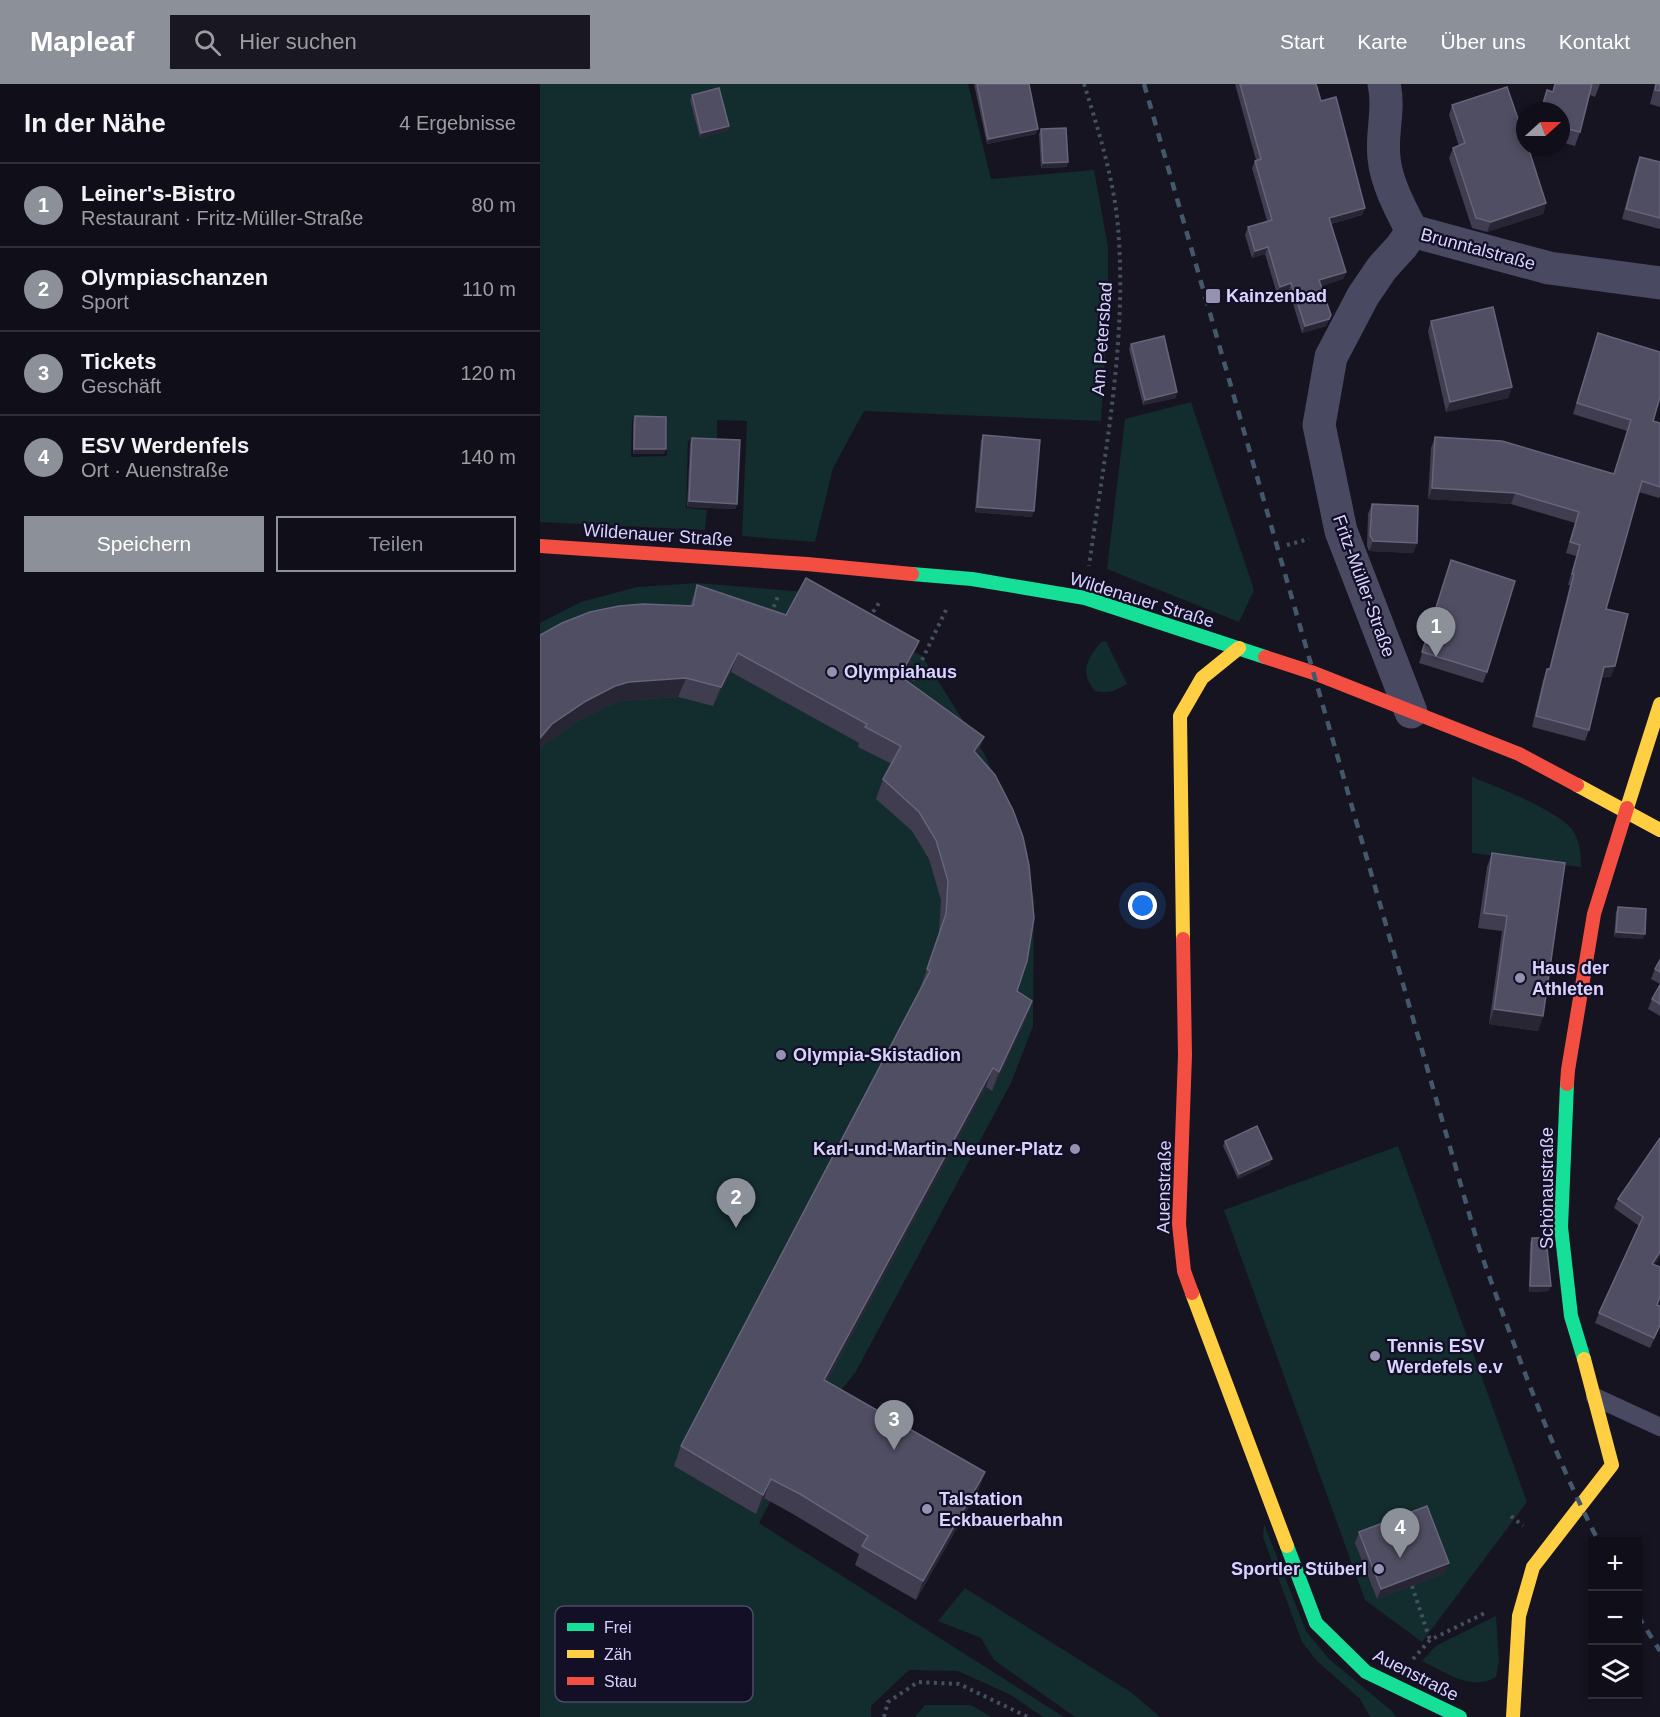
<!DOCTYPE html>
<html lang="de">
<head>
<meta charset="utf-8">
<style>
  :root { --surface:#100f19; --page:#191822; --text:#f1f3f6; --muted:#9c9ca2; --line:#302f38; --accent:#8c9099 }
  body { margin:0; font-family:Arial,sans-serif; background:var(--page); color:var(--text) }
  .controls { position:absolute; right:18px; bottom:18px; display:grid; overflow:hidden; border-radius:0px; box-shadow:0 3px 9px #0003 }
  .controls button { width:54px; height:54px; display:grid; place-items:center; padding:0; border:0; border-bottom:2px solid var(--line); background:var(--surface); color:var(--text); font:30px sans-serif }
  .compass { position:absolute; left:976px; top:18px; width:54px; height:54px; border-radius:50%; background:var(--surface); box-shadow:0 3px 9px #0003; rotate:69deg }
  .you { position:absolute; left:603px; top:822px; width:21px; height:21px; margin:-15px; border:4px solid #fff; border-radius:50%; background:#1a73e8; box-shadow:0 0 0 9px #1a73e833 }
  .badge { display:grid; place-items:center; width:39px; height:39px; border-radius:50%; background:var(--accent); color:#fff; font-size:20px; font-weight:700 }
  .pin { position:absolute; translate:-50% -50px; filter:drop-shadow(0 2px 3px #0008) }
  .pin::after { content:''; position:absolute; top:32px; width:21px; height:18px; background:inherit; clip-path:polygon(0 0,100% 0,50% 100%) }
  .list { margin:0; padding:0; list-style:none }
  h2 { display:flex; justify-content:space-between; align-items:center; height:78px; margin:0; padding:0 24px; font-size:26px }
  h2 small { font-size:20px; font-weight:400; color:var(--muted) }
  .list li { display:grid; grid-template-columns:39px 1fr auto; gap:18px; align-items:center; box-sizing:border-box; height:84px; padding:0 24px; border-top:2px solid var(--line) }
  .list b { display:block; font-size:22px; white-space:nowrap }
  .list p { margin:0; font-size:20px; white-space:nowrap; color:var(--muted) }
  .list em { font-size:20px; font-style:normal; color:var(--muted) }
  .actions { display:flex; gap:12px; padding:18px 24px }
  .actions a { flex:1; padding:14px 0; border:2px solid var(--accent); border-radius:0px; text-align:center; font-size:21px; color:var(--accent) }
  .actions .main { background:var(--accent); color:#fff }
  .icon { flex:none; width:33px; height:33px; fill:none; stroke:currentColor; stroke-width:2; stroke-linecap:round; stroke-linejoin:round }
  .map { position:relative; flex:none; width:1120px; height:1633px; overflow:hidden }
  header { display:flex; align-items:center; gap:36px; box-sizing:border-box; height:84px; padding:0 30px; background:var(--accent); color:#fff }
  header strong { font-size:28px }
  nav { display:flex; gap:33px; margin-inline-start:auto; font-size:21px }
  .search { width:420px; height:54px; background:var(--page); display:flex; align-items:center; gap:15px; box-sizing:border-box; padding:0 21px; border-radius:0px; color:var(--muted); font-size:22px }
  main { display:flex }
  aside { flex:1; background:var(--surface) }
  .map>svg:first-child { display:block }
  .green { fill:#132c2d; fill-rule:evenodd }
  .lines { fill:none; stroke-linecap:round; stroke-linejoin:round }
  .path { stroke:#44505f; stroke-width:4; stroke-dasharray:3 4.5; stroke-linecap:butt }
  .lane { stroke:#4a4962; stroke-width:18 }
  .street { stroke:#4a4962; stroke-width:33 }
  .fast { stroke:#16e098; stroke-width:14 }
  .slow { stroke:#ffcf43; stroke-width:14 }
  .jam { stroke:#f24e42; stroke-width:14 }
  .rail { stroke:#43596b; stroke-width:4.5; stroke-dasharray:9 8; stroke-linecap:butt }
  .wall { fill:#403d50 }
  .shaded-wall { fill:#282635 }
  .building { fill:#504e63; stroke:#66637b; stroke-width:1.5 }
  .poi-dot { fill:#9591b1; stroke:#130f26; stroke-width:2 }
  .labels { text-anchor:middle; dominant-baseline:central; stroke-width:4.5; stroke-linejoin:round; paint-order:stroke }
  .street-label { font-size:18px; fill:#d9d4ff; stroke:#130f26 }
  .poi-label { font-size:18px; font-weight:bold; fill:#d9d4ff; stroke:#130f26; text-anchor:start }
  .key { fill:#130f26; stroke:#4e4a67; stroke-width:1.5 }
  .key-label { font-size:16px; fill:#d9d4ff }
</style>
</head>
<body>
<header>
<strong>Mapleaf</strong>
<div class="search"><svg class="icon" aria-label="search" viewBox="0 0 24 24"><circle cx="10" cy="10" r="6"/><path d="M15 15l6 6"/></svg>Hier suchen</div>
<nav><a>Start</a><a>Karte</a><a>Über uns</a><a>Kontakt</a></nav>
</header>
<main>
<aside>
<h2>In der Nähe<small>4 Ergebnisse</small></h2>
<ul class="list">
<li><span class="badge">1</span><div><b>Leiner's-Bistro</b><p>Restaurant · Fritz-Müller-Straße</p></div><em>80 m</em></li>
<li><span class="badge">2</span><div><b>Olympiaschanzen</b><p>Sport</p></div><em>110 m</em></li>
<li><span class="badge">3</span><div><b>Tickets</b><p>Geschäft</p></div><em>120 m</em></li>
<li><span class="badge">4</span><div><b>ESV Werdenfels</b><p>Ort · Auenstraße</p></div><em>140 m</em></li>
</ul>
<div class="actions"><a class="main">Speichern</a><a>Teilen</a></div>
</aside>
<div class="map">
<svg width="1120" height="1633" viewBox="0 0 1120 1633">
  <rect width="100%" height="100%" fill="#161421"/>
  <g class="green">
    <path d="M0,0H428L451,95L554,86L568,163V223L561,337L324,327L293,384L275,458L202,452L207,337L177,336V355L148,357L146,424L167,426L165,446L0,438ZM92,336H127V372L91,373Z"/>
    <polygon points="651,318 714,506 699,538 567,485 585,335"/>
    <polygon points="158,499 265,508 382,572 444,669 482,756 494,815 493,942 471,999 315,1289 268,1347 219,1439 524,1633 503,1633 471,1611 418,1587 369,1586 331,1622 331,1633 0,1633 0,539 41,518 97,503"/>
    <path d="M566,557L587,600C575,607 568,610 555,607C539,588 547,575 561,558Z"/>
    <path d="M932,693C955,702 1016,726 1031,744C1040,756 1041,769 1041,783L932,769Z"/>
    <polygon points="858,1062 987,1418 882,1558 825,1516 684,1126"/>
    <polygon points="724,1440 766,1547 789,1575 852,1627 856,1633 830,1633 820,1615 777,1577 762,1558 723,1453"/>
    <polygon points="425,1504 592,1609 620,1633 535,1633 454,1576 441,1554 398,1537"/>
    <path d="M956,1532L959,1576L956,1593C931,1608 905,1588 882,1577L896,1562Z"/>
    <polygon points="385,1621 431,1621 451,1633 375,1633"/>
  </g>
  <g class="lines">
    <g class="path">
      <path d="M544,0C557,41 572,90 577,133C589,249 565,367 549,482"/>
      <polyline points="747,461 769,455"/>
      <polyline points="333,528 339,519"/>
      <polyline points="231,530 238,512"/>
      <polyline points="369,603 406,526"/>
      <polyline points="971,1432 983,1442"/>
      <polyline points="872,1502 890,1556"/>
      <polyline points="873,1575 890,1556 947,1528"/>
      <polyline points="344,1633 348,1618 378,1598 419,1600 488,1633"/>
    </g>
    <polyline class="lane" points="1055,1313 1120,1343"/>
    <g class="street">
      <path d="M844,0C850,26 841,48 844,74C846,98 861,126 872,147L1009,184L1120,199"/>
      <polyline points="871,628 801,447 779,341 791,273 823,212 842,184 862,162 872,147"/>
    </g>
    <g class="fast">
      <polyline points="372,490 432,495 545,514 725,573"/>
      <polyline points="1027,1000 1021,1143 1031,1232 1044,1275"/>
      <polyline points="747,1462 776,1539 826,1588 920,1633"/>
    </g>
    <g class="slow">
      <polyline points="1037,701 1120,746"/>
      <polyline points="1087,724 1120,620"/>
      <polyline points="643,855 640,632 662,594 699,564"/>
      <polyline points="652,1209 747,1462"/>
      <polyline points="973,1633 979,1532 993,1483 1072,1381 1044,1275"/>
    </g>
    <g class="jam">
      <polyline points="0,462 267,480 372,490"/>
      <polyline points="725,573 774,589 979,670 1037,701"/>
      <polyline points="643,855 645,971 639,1140 644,1187 652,1209"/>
      <polyline points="1027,1000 1028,986 1054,830 1087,724"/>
    </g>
    <g class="rail">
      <path d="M604,0L939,1164C975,1263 1010,1364 1059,1458"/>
      <polyline points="1098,1532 1120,1567"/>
    </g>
  </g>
  <g class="wall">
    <polygon points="434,0 489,0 496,50 447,60"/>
    <polygon points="695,0 776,0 781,17 825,124 822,131 791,140 806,188 803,195 781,202 791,231 786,242 762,249 749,207 737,210 725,170 712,174 705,151 708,143 727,137 712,84 715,77 716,76"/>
    <polygon points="1015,0 1060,0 1055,13 1050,11 1040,48 1035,62 1021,58 1021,27 1000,27 1007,6 1013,8"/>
    <polygon points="1115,0 1120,0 1120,23 1110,20"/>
    <polygon points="152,11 189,42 187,47 160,54 150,16"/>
    <polygon points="912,21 1006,119 1003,130 947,148 932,144 909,74 913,64 919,62 909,31"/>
    <polygon points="501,45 527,83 501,84 499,50"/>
    <polygon points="1100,73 1120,78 1120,145 1082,135 1096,83"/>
    <polygon points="891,237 972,303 968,314 906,328 888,247"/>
    <polygon points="1058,249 1113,337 1120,339 1120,412 1119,414 1099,408 1066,525 1071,593 1062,593 1049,646 1045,657 992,643 1003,596 1007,585 1009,585 1030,501 1028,501 1036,472 1026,469 1035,439 971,420 888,415 891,364 895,353 1074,390 1087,347 1033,330"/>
    <polygon points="591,260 636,314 603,321 589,265"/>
    <polygon points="95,332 124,370 93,370 93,338"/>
    <polygon points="443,351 492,433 435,428 441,356"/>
    <polygon points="152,354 197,420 195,425 147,423 150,359"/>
    <polygon points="832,420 877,459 873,469 829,467 827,462 828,430"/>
    <polygon points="911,476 947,588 943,599 879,579"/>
    <polygon points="157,501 372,577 362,594 438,671 477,907 492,917 485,937 452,1007 446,1003 287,1297 445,1388 438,1407 376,1516 315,1481 319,1470 253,1430 224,1414 216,1430 134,1382 141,1362 380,905 399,849 401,816 389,775 372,747 336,715 343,695 352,680 318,663 319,659 191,588 173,622 138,613 82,617 68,622 39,636 5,660 150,522"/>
    <polygon points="952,769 1003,932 998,947 949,940 962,847 938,844 947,783"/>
    <polygon points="1078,823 1103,855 1074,853 1076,828"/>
    <polygon points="1120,876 1120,900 1111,895 1115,885"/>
    <polygon points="1120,901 1120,932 1108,925 1112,915"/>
    <polygon points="1120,1054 1120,1173 1114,1181 1120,1183 1120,1215 1117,1221 1120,1222 1120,1243 1110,1264 1055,1239 1059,1229 1099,1142 1074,1124 1078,1115"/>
    <polygon points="685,1057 730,1080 698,1095 683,1062"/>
    <polygon points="992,1154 1009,1207 989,1208 990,1159"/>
    <polygon points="819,1448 905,1489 837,1515 815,1459"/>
  </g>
  <g class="shaded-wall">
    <polygon points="189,42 187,47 160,54 161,49"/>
    <polygon points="498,45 496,50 447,60 448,55"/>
    <polygon points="528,78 527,83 501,84 503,79"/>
    <polygon points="1006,119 1003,130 947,148 951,138"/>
    <polygon points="825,124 822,131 787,141 789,134"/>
    <polygon points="728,163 725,170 712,174 715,167"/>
    <polygon points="806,188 803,195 777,204 779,196"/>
    <polygon points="751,199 749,207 737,210 740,203"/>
    <polygon points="791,231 786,242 762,249 765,242"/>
    <polygon points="972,303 968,314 906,328 910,318"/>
    <polygon points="637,308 636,314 603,321 605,316"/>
    <polygon points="94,365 126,365 124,370 93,370"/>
    <polygon points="892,404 975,409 971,420 888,415"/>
    <polygon points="149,417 197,420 195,425 147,423"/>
    <polygon points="437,423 494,427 492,433 435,428"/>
    <polygon points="833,457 877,459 873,469 829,467"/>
    <polygon points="379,557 372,577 352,611 360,592"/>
    <polygon points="198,569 191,588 173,622 181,603"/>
    <polygon points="1075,582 1071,593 1060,594 1064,583"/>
    <polygon points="146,594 138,613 82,617 68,622 39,636 5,660 0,666 0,654 12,640 46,617 75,602 89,598"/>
    <polygon points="444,653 437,673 434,667"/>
    <polygon points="1076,848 1105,850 1103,855 1074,853"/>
    <polygon points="492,917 485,937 452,1007 459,988"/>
    <polygon points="954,925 1003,932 998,947 949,940"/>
    <polygon points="453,984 446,1003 277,1315 284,1296"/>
    <polygon points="732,1075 730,1080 698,1095 699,1090"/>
    <polygon points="1120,1168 1120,1173 1108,1189 1112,1180"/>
    <polygon points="990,1202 1011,1202 1009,1207 989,1208"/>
    <polygon points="445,1388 438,1407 376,1516 383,1497"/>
    <polygon points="231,1395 224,1414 216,1430 223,1411"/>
    <polygon points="909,1479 905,1489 837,1515 841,1505"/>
  </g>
  <g class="building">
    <polygon points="437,0 489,0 498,45 448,55"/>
    <polygon points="700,0 776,0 781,17 796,13 825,124 789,134 806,188 779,196 791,231 789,235 765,242 751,199 740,203 728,163 715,167 708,143 732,136 715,77 721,75"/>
    <polygon points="1015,0 1052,0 1040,48 1021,43 1021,27 1001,27 1007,6 1013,8"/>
    <polygon points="1116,0 1120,0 1120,7 1115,6"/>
    <polygon points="967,3 985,55 985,63 988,63 1006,119 951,138 936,134 913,64 925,59 912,21"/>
    <polygon points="179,4 189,42 161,49 152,11"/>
    <polygon points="526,44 528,78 503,79 501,45"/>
    <polygon points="1100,73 1120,78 1120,134 1086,125"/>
    <polygon points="953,223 972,303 910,318 891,237"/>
    <polygon points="1058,249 1120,268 1120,313 1113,337 1120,339 1120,403 1102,397 1066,525 1088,530 1075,582 1064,583 1049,646 996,632 1007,585 1010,585 1034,490 1032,490 1040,461 1030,458 1039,428 975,409 892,404 895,353 962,357 1074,390 1091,336 1037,319"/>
    <polygon points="624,252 637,308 605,316 591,260"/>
    <polygon points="95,332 126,333 126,365 94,365"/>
    <polygon points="443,351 500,356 494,427 437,423"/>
    <polygon points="152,354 200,356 197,420 149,417"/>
    <polygon points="832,420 878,422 877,459 833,457 830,451"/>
    <polygon points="911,476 975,497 947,588 882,568"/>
    <polygon points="266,494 379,557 360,592 444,653 434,667 455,691 473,726 483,753 489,781 494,834 487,877 477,907 492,917 459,988 453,984 284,1296 445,1388 383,1497 322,1462 328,1452 260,1410 231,1395 223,1411 141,1362 390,887 387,885 406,830 408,797 396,756 379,728 343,695 361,662 325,643 327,640 198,569 181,603 146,594 89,598 75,602 46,617 12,640 0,654 0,551 22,539 50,528 79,522 103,520 153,522 157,501 246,531"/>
    <polygon points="952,769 1025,779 1003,932 954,925 967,832 944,829"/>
    <polygon points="1078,823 1106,825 1105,850 1076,848"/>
    <polygon points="1120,876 1120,888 1115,885"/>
    <polygon points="1120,901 1120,920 1112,915"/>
    <polygon points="717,1042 732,1075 699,1090 685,1057"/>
    <polygon points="1120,1054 1120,1168 1112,1180 1120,1183 1120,1213 1117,1221 1120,1222 1120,1241 1114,1254 1059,1229 1103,1133 1078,1115"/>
    <polygon points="992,1154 1006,1154 1011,1202 990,1202"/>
    <polygon points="887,1422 909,1479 841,1505 819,1448"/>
  </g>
  <g class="poi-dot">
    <rect x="665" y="204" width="16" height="16" rx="3"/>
    <circle cx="292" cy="588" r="6"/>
    <circle cx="980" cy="894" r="6"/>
    <circle cx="241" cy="971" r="6"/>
    <circle cx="535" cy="1065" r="6"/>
    <circle cx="835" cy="1272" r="6"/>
    <circle cx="387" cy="1425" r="6"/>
    <circle cx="839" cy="1485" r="6"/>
  </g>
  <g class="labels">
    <g class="street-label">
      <text transform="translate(938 165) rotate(15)">Brunntalstraße</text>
      <text transform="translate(562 255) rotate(-86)">Am Petersbad</text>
      <text transform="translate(118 451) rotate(4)">Wildenauer Straße</text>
      <text transform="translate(824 502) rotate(70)">Fritz-Müller-Straße</text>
      <text transform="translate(602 516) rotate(17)">Wildenauer Straße</text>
      <text transform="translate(624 1103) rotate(-89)">Auenstraße</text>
      <text transform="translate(1007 1104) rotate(-90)">Schönaustraße</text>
      <text transform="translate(876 1591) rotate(27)">Auenstraße</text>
    </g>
    <g class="poi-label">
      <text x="686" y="212">Kainzenbad</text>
      <text x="304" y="588">Olympiahaus</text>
      <text x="992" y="884">Haus der<tspan x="992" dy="21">Athleten</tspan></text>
      <text x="253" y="971">Olympia-Skistadion</text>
      <text x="523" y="1065" text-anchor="end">Karl-und-Martin-Neuner-Platz</text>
      <text x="847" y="1262">Tennis ESV<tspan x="847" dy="21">Werdefels e.v</tspan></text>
      <text x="399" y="1415">Talstation<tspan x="399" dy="21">Eckbauerbahn</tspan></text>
      <text x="827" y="1485" text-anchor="end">Sportler Stüberl</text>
    </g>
  </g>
  <rect x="15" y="1522" width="198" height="96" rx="9" class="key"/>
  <rect x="27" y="1539" width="27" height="8" fill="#16e098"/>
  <rect x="27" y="1566" width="27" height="8" fill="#ffcf43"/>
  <rect x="27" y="1593" width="27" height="8" fill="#f24e42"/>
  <g class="key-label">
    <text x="64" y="1549">Frei</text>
    <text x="64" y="1576">Zäh</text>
    <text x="64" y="1603">Stau</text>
  </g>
</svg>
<div class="controls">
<button>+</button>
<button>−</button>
<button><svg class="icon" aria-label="layers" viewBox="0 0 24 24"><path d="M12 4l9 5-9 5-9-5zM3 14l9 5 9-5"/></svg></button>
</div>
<svg class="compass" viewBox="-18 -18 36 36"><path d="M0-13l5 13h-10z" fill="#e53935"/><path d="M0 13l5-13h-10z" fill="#9c9ca2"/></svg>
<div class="you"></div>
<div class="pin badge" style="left:896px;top:573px">1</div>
<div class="pin badge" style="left:196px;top:1144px">2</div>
<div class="pin badge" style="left:354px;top:1366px">3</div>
<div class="pin badge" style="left:860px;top:1474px">4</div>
</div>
</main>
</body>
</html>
